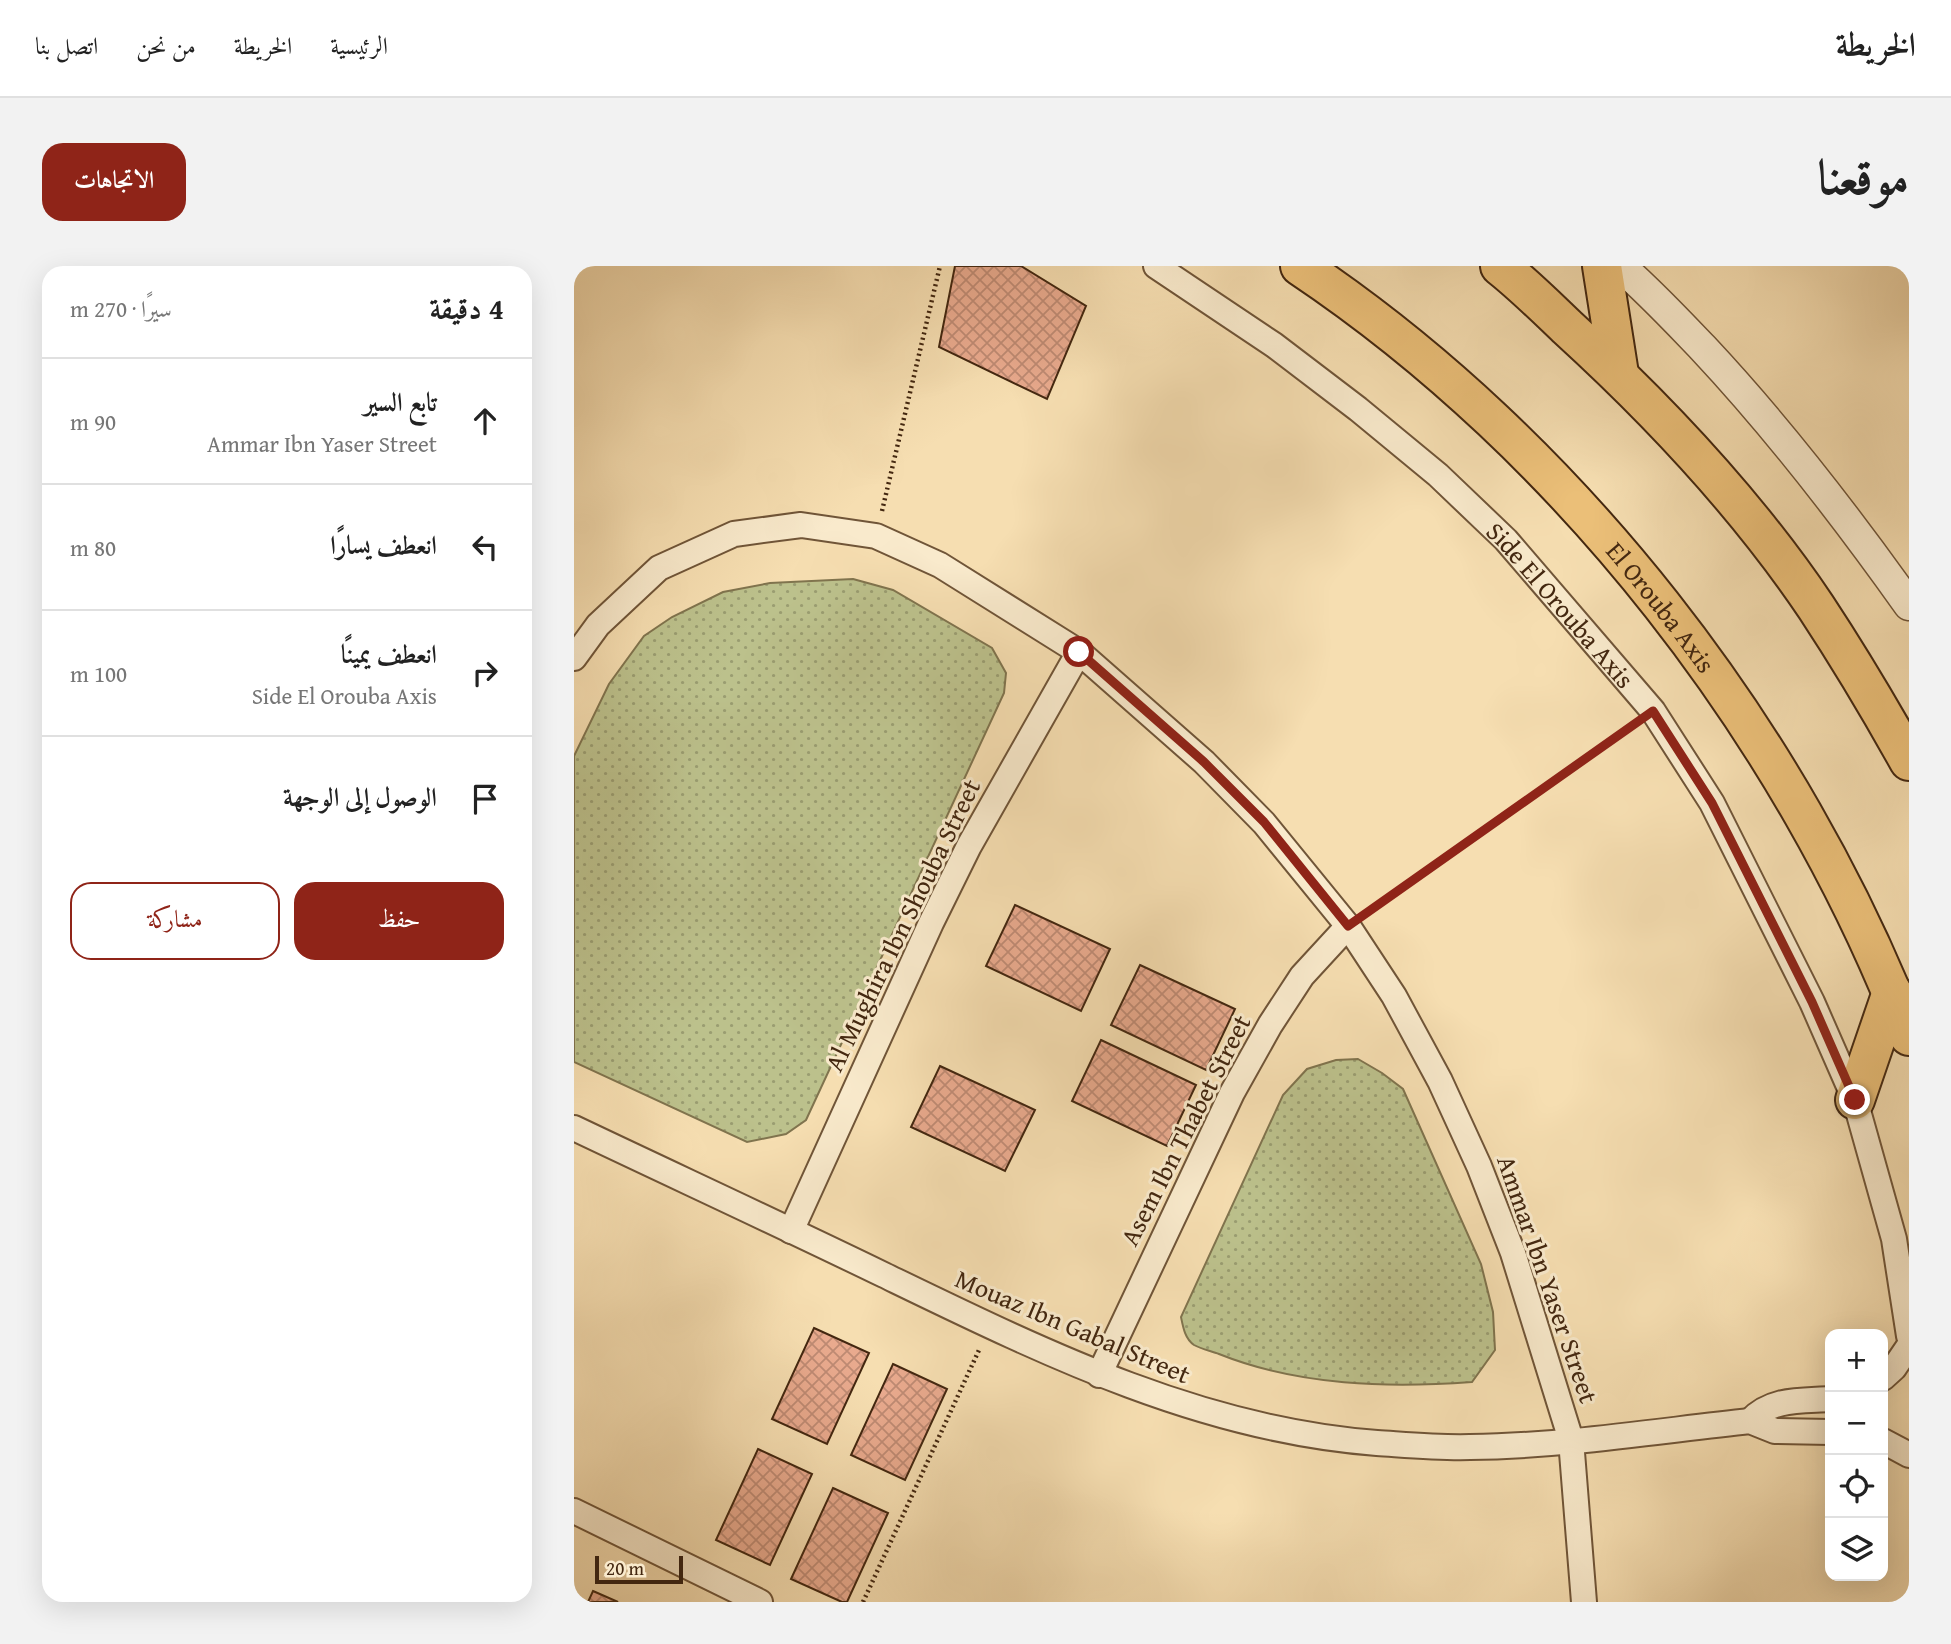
<!DOCTYPE html>
<html lang="ar">
<head>
<meta charset="utf-8">
<style>
  :root { --surface:#fff; --page:#f2f2f2; --text:#222; --muted:#767676; --line:#e0e0e0; --accent:#8f2418 }
  body { margin:0; font-family:"Gentium Book Plus",Amiri,serif; background:var(--page); color:var(--text); direction:rtl }
  .controls { position:absolute; right:21px; bottom:21px; display:grid; overflow:hidden; border-radius:14px; box-shadow:0 7px 28px #0002 }
  .controls button { width:63px; height:63px; display:grid; place-items:center; padding:0; border:0; border-bottom:2px solid var(--line); background:var(--surface); color:var(--text); font:35px sans-serif }
  .scale { position:absolute; left:21px; bottom:18px; width:88px; box-sizing:border-box; padding-left:7px; border:4px solid #432710; border-top:0; font-size:19px; line-height:24px; white-space:nowrap; color:#432710; -webkit-text-stroke:5px #f9eacc; paint-order:stroke }
  .stop { position:absolute; width:21px; height:21px; margin:-16px; border:5px solid #8f2418; border-radius:50%; background:#fff }
  .stop.end { background:#8f2418; border-color:#fff; box-shadow:0 2px 7px #0008 }
  .list { margin:0; padding:0; list-style:none }
  h2 { display:flex; justify-content:space-between; align-items:center; height:91px; margin:0; padding:0 28px; font-size:30px }
  h2 small { font-size:23px; font-weight:400; color:var(--muted) }
  .list li { display:grid; grid-template-columns:46px 1fr auto; gap:21px; align-items:center; box-sizing:border-box; height:126px; padding:0 28px; border-top:2px solid var(--line) }
  .list b { display:block; font-size:26px; white-space:nowrap }
  .list p { margin:0; font-size:23px; white-space:nowrap; color:var(--muted) }
  .list em { font-size:23px; font-style:normal; color:var(--muted) }
  .actions { display:flex; gap:14px; padding:21px 28px }
  .actions a { flex:1; padding:16px 0; border:2px solid var(--accent); border-radius:21px; text-align:center; font-size:24px; color:var(--accent) }
  .actions .main { background:var(--accent); color:#fff }
  .icon { flex:none; width:38px; height:38px; fill:none; stroke:currentColor; stroke-width:2; stroke-linecap:round; stroke-linejoin:round }
  .map { position:relative; flex:none; width:1335px; height:1336px; overflow:hidden; direction:ltr; border-radius:21px }
  header { display:flex; align-items:center; gap:42px; box-sizing:border-box; height:98px; padding:0 35px; background:var(--surface); border-bottom:2px solid var(--line) }
  header strong { font-size:33px }
  nav { display:flex; gap:38px; margin-inline-start:auto; font-size:24px }
  .intro { display:flex; align-items:center; justify-content:space-between; box-sizing:border-box; height:168px; padding:0 42px }
  h1 { margin:0; font-size:49px }
  .button { padding:18px 32px; border-radius:21px; background:var(--accent); color:#fff; font-size:24px; font-weight:700 }
  main { display:flex; gap:42px; padding:0 42px }
  aside { flex:1; background:var(--surface); border-radius:21px; box-shadow:0 7px 28px #0002 }
  .map>svg:first-child { display:block }
  .garden { fill:url(#garden-dots); stroke:#80744e; stroke-width:2 }
  .building { fill:url(#building-cross-hatch); stroke:#432710; stroke-width:2 }
  .lines { fill:none; stroke-linecap:round; stroke-linejoin:round }
  .minor-casing { stroke:#705538; stroke-width:28 }
  .tertiary-casing { stroke:#705538; stroke-width:33 }
  .primary-casing { stroke:#432710; stroke-width:42 }
  .path { stroke:#432710; stroke-width:4.5; stroke-dasharray:2 3.5; stroke-linecap:butt }
  .minor { stroke:#f9eacc; stroke-width:24 }
  .tertiary { stroke:#f9eacc; stroke-width:30 }
  .primary { stroke:#ebbf78; stroke-width:38 }
  .route { stroke:#8f2418; stroke-width:9 }
  .labels { text-anchor:middle; dominant-baseline:central; stroke-width:6; stroke-linejoin:round; paint-order:stroke }
  .street-label { font-size:26px; fill:#432710; stroke:#f9eacc }
</style>
</head>
<body>
<header>
<strong>الخريطة</strong>
<nav><a>الرئيسية</a><a>الخريطة</a><a>من نحن</a><a>اتصل بنا</a></nav>
</header>
<div class="intro"><h1>موقعنا</h1><a class="button">الاتجاهات</a></div>
<main>
<div class="map">
<svg width="1335" height="1336" viewBox="0 0 1335 1336">
  <defs>
    <pattern id="garden-dots" width="8" height="8" patternUnits="userSpaceOnUse" patternTransform="scale(1.75)"><rect width="8" height="8" fill="#bcc18c"/><path d="M2 2h.1M6 6h.1" fill="none" stroke="#9a9d71" stroke-width="1.8" stroke-linecap="round"/></pattern>
    <pattern id="building-cross-hatch" width="8" height="8" patternUnits="userSpaceOnUse" patternTransform="scale(1.75)"><rect width="8" height="8" fill="#e9aa8e"/><path d="M0 0l8 8M0 8l8-8" fill="none" stroke="#be8a73"/></pattern>
  </defs>
  <rect width="100%" height="100%" fill="#f6deb1"/>
  <filter id="stains"><feTurbulence type="fractalNoise" baseFrequency=".00286" numOctaves="4"/><feColorMatrix values="0 0 0 0 .2 0 0 0 0 .09 0 0 0 0 .02 0 0 0 .5 -.17"/></filter>
  <radialGradient id="worn" r=".72"><stop offset=".6" stop-color="#630" stop-opacity="0"/><stop offset="1" stop-color="#630" stop-opacity=".3"/></radialGradient>
  <g class="garden">
    <polygon points="279,313 319,324 418,382 432,407 430,427 232,854 212,868 173,876 0,796 0,490 35,418 70,370 98,351 149,326 196,317"/>
    <path d="M784,793L808,807L829,823L907,998L919,1046L921,1084L898,1116C814,1122 725,1120 645,1088C637,1085 627,1083 620,1079C611,1073 609,1061 607,1051L709,829L733,803L762,794Z"/>
  </g>
  <g class="building">
    <polygon points="381,0 447,0 512,40 473,133 365,81"/>
    <polygon points="441,639 536,683 507,745 412,700"/>
    <polygon points="566,699 661,743 632,804 537,759"/>
    <polygon points="527,774 622,819 593,880 498,835"/>
    <polygon points="366,800 461,844 431,905 337,861"/>
    <polygon points="240,1062 295,1087 253,1178 198,1153"/>
    <polygon points="319,1098 373,1123 331,1214 277,1189"/>
    <polygon points="184,1183 238,1208 196,1299 142,1274"/>
    <polygon points="259,1222 314,1247 273,1336 268,1336 217,1313"/>
    <polygon points="19,1325 44,1336 14,1336"/>
  </g>
  <g class="lines">
    <defs>
      <g id="minor">
        <path id="s1" d="M582,0L700,79L784,143L864,209L932,274L1079,445L1138,537L1238,736L1281,834L1320,973L1335,1070"/>
        <polyline points="0,392 24,359 85,302 160,268 227,259 302,270 366,299 505,386 630,496 690,557 774,660 820,730 866,815 905,900 939,987 997,1174 1010,1336"/>
        <path d="M0,862C103,911 207,959 310,1009C467,1085 626,1164 803,1177C834,1179 866,1182 896,1181C990,1180 1083,1165 1176,1155L1201,1165L1256,1166"/>
        <polyline points="217,965 357,657 395,580 505,386"/>
        <polyline points="525,1109 658,827 696,759 728,710 774,660"/>
        <polyline points="1309,1112 1320,1102 1335,1080"/>
        <path d="M1176,1155C1197,1132 1227,1135 1256,1133"/>
        <polyline points="1309,1175 1335,1189"/>
        <polyline points="0,1245 186,1336"/>
      </g>
      <path id="tertiary" d="M1046,0C1076,26 1102,54 1129,82C1204,162 1271,249 1335,339"/>
      <g id="primary">
        <path id="s2" d="M726,0C995,180 1219,468 1335,770"/>
        <path d="M926,0C950,19 971,40 993,61C1085,145 1172,237 1242,341C1275,391 1306,443 1335,495"/>
        <polyline points="1028,0 1045,108"/>
        <polyline points="1281,834 1318,726"/>
      </g>
    </defs>
    <use href="#minor" class="minor-casing"/>
    <use href="#tertiary" class="tertiary-casing"/>
    <use href="#primary" class="primary-casing"/>
    <g class="path">
      <polyline points="308,245 366,0"/>
      <polyline points="793,646 1058,460"/>
      <polyline points="289,1336 405,1084"/>
    </g>
    <use href="#minor" class="minor"/>
    <use href="#tertiary" class="tertiary"/>
    <use href="#primary" class="primary"/>
  </g>
  <g class="lines">
    <polyline class="route" points="505,386 630,496 690,556 774,660 1079,445 1138,537 1238,736 1281,834"/>
  </g>
  <g class="labels">
    <g class="street-label">
      <text stroke="none"><textPath href="#s1" startOffset="530">Side El Orouba Axis</textPath></text>
      <text stroke="none"><textPath href="#s2" startOffset="499">El Orouba Axis</textPath></text>
      <text transform="translate(328 659) rotate(-64)">Al Mughira Ibn Shouba Street</text>
      <text transform="translate(611 864) rotate(-63)">Asem Ibn Thabet Street</text>
      <text transform="translate(974 1013) rotate(71)">Ammar Ibn Yaser Street</text>
      <text transform="translate(499 1060) rotate(23)">Mouaz Ibn Gabal Street</text>
    </g>
  </g>
  <rect width="100%" height="100%" filter="url(#stains)"/>
  <rect width="100%" height="100%" fill="url(#worn)"/>
</svg>
<div class="controls">
<button>+</button>
<button>−</button>
<button><svg class="icon" aria-label="locate" viewBox="0 0 24 24"><circle cx="12" cy="12" r="6"/><path d="M12 2v4M12 18v4M2 12h4M18 12h4"/></svg></button>
<button><svg class="icon" aria-label="layers" viewBox="0 0 24 24"><path d="M12 4l9 5-9 5-9-5zM3 14l9 5 9-5"/></svg></button>
</div>
<div class="scale">20 m</div>
<div class="stop" style="left:505px;top:386px"></div>
<div class="stop end" style="left:1281px;top:834px"></div>
</div>
<aside>
<h2>4 دقيقة<small>سيرًا · 270 m</small></h2>
<ul class="list">
<li><svg class="icon" aria-label="ahead" viewBox="0 0 24 24"><path d="M12 20V5M6 11l6-6 6 6"/></svg><div><b>تابع السير</b><p>Ammar Ibn Yaser Street</p></div><em>90 m</em></li>
<li><svg class="icon" aria-label="left" viewBox="0 0 24 24"><path d="M17 20v-9H6M10 6l-5 5 5 5"/></svg><div><b>انعطف يسارًا</b></div><em>80 m</em></li>
<li><svg class="icon" aria-label="right" viewBox="0 0 24 24"><path d="M7 20v-9h11M14 6l5 5-5 5"/></svg><div><b>انعطف يمينًا</b><p>Side El Orouba Axis</p></div><em>100 m</em></li>
<li><svg class="icon" aria-label="arrive" viewBox="0 0 24 24"><path d="M6 21V4h12l-3 4 3 4H6"/></svg><div><b>الوصول إلى الوجهة</b></div></li>
</ul>
<div class="actions"><a class="main">حفظ</a><a>مشاركة</a></div>
</aside>
</main>
</body>
</html>
